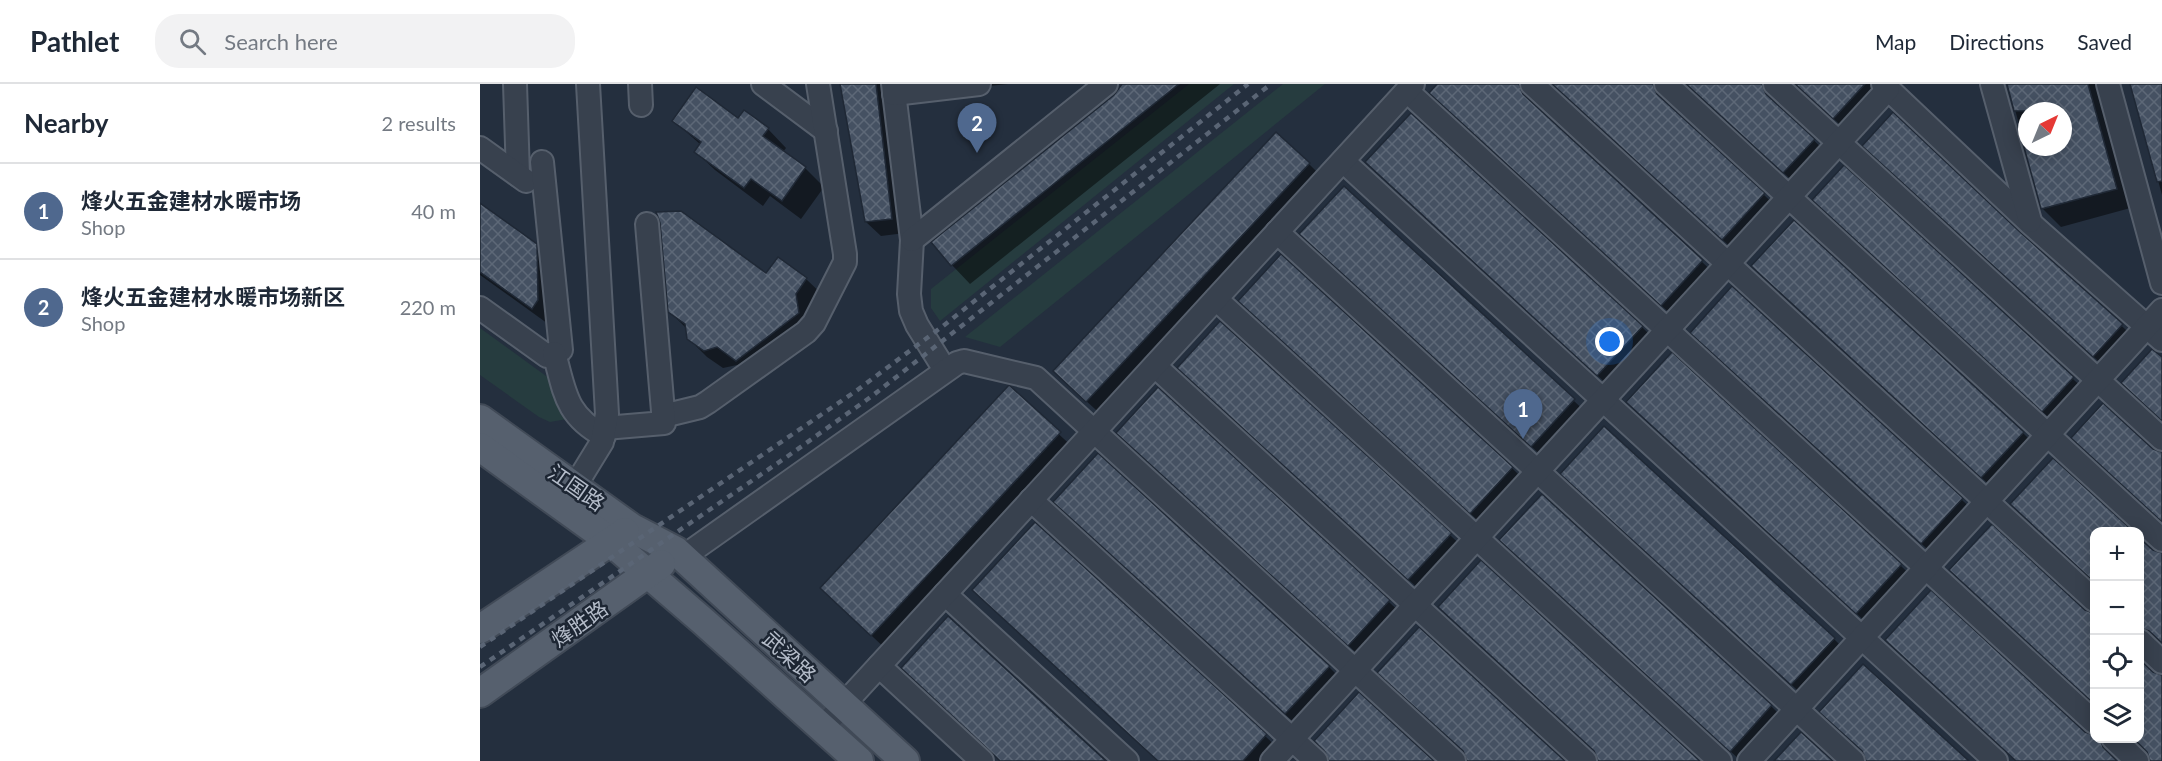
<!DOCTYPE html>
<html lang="en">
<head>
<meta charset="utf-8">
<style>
  :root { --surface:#fff; --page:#f2f2f3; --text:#1f2937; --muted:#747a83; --line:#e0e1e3; --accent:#4f688e }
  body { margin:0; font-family:Lato,"Noto Sans SC",sans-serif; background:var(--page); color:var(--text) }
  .controls { position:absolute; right:18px; bottom:18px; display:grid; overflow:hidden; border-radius:12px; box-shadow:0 3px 15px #0003 }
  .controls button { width:54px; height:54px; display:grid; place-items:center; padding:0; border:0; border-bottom:2px solid var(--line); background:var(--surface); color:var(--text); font:30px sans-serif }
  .compass { position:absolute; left:1538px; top:18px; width:54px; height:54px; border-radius:50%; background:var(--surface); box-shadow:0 3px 15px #0003; rotate:43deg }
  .you { position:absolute; left:1130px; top:258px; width:21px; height:21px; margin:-15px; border:4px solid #fff; border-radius:50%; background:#1a73e8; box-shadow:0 0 0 9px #1a73e833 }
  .badge { display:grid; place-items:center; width:39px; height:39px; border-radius:50%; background:var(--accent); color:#fff; font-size:20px; font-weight:700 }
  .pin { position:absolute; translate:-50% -50px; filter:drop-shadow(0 2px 3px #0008) }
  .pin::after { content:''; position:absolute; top:32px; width:21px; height:18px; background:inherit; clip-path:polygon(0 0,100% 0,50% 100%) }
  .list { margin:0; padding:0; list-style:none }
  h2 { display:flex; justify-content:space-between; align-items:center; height:78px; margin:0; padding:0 24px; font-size:26px }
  h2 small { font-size:20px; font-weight:400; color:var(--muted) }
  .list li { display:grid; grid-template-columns:39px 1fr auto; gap:18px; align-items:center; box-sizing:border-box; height:96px; padding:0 24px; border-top:2px solid var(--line) }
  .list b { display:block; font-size:22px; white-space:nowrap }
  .list p { margin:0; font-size:20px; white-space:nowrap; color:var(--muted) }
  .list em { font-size:20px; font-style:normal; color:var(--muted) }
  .icon { flex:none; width:33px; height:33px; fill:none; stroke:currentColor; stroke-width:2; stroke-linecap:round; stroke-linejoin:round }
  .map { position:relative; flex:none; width:1682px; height:677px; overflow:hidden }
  header { display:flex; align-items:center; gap:36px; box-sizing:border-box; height:84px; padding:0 30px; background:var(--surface); border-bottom:2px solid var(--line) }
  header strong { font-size:28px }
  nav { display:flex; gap:33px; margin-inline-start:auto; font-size:21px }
  .search { width:420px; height:54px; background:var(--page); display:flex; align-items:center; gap:15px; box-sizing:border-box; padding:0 21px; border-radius:24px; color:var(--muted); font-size:22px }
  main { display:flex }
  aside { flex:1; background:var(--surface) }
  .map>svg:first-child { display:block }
  .green { fill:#263c3f }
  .shadow { fill:#0007; fill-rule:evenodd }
  .building { fill:url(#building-cross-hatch); stroke:#1f2835; stroke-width:1.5 }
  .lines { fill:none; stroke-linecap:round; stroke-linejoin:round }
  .minor-casing { stroke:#565f6c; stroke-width:26 }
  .major-casing { stroke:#414a57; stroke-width:32 }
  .minor { stroke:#38414e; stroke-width:22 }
  .major { stroke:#56606e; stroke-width:28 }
  .rail { stroke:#5a6575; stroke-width:4.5; stroke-dasharray:6 6; stroke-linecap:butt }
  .labels { text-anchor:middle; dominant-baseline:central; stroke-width:5; stroke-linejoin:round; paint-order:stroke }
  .street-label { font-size:21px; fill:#b4bcc9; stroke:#1d2633 }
</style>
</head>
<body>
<header>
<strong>Pathlet</strong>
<div class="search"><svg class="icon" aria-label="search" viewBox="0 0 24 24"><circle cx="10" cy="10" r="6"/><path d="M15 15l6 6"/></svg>Search here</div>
<nav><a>Map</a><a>Directions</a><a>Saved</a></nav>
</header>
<main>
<aside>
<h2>Nearby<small>2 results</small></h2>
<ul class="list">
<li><span class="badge">1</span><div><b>烽火五金建材水暖市场</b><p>Shop</p></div><em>40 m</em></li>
<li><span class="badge">2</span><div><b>烽火五金建材水暖市场新区</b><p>Shop</p></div><em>220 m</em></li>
</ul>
</aside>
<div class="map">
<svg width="1682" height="677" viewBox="0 0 1682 677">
  <defs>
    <pattern id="building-cross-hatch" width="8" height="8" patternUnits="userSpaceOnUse" patternTransform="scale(1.5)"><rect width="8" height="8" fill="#455162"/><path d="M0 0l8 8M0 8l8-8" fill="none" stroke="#5d6877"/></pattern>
  </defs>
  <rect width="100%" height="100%" fill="#242f3e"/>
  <g class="green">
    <polygon points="709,0 754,0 460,237 451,224 451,205"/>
    <polygon points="803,0 845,0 520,263 485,253"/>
    <polygon points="0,244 77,300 87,335 70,338 59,333 0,291"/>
  </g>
  <g class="shadow">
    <polygon points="361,0 528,0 441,9 426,0 425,149 401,152 386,138"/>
    <polygon points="644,0 740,0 490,200 472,181 454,158 636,11"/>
    <polygon points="959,0 1412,0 1368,48 1320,4 1313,0 1300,4 1295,12 1296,20 1348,70 1318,102 1211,4 1204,0 1197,1 1186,12 1189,23 1298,124 1257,169 1077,4 1071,1 1063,1 1053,11 1053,19 1055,23 1236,191 1196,235 965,23"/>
    <path d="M1528,0H1621L1654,123L1581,143L1562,124ZM1547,27H1583V63H1547Z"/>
    <polygon points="1652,0 1682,0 1682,111"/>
    <polygon points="259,36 288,45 306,64 303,68 325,84 344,103 321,135 290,112 283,122 235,86 216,68 221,61 194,37"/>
    <polygon points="1398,76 1540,150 1656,255 1628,286"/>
    <polygon points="829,80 847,98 626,335 593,305"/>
    <polygon points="1364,84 1607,308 1577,341 1348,130"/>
    <polygon points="901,92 1162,243 1176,257 1132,305"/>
    <polygon points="864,104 1108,330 1066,376 836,164"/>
    <polygon points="0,121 56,161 75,180 71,242 0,191"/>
    <polygon points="298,175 326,195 345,213 275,294 257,281 243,284 227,273 208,254 207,245 189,227 287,191"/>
    <polygon points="1287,196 1543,349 1557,363 1516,407"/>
    <polygon points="1253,204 1496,429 1456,473 1226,263"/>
    <polygon points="774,231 1032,384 1046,398 1005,443"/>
    <polygon points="740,239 985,465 943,509 713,298"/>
    <polygon points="1192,271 1435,495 1391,543 1162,332"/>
    <polygon points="529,304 598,368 410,569 360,522"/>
    <polygon points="678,305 923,531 883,575 652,363"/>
    <polygon points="1573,376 1651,448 1614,448 1614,497 1546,434"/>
    <polygon points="1096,404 1354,555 1368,569 1326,614"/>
    <polygon points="1062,412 1291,622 1306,637 1261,677 1035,470"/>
    <polygon points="589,432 849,583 863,597 820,644"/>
    <polygon points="555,440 800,666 790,677 679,677"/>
    <polygon points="1660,456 1672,467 1682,471 1682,560 1679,558 1672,558 1661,568 1661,577 1673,590 1682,593 1682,677 1671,677 1668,668 1651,654 1660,654"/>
    <polygon points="1485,501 1604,527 1612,531 1614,530 1614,619"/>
    <polygon points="1604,649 1614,652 1614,654 1624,654 1634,665 1634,673 1636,677 1537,677"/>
  </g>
  <g class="building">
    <polygon points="360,0 396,0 412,135 385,138"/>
    <polygon points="642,0 699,0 471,182 451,158 634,11"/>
    <polygon points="957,0 1039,0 1043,10 1223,176 1181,222 949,9"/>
    <polygon points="1072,0 1173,0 1177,10 1285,109 1242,156"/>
    <polygon points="1206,0 1282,0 1286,10 1335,55 1303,89"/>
    <polygon points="1315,0 1385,0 1353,35"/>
    <polygon points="1527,0 1608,0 1637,105 1561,125 1544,63 1583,63 1583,27 1534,27"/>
    <polygon points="1650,0 1682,0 1682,97 1677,98"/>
    <polygon points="216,3 258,34 264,26 289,44 283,52 326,83 302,117 271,95 264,104 214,68 221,58 192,37"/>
    <polygon points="1413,28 1541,149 1643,240 1613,273 1382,62"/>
    <polygon points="931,29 1163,242 1117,292 885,78"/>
    <polygon points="796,48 830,79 606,318 573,287"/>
    <polygon points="1364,81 1594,293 1562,328 1332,116"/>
    <polygon points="864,102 1095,315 1051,363 819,150"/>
    <polygon points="0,119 57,160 58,216 52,225 0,188"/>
    <polygon points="201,127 286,189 298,173 327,194 316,210 319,229 256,277 237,263 224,267 207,255 205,240 188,228 180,139 176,128"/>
    <polygon points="1314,136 1544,348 1501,394 1271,182"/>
    <polygon points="801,170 1033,383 990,430 758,217"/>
    <polygon points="1252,202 1483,414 1441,460 1210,249"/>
    <polygon points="740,237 972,449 928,496 697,284"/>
    <polygon points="1672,265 1682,273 1682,337 1641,299"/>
    <polygon points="1192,268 1422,480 1376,530 1146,318"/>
    <polygon points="529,301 581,348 391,552 340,504"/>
    <polygon points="678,303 910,516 868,562 636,349"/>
    <polygon points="1623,319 1673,365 1682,368 1682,438 1591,354"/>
    <polygon points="1124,342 1355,554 1311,601 1080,390"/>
    <polygon points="618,369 850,582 805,630 573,418"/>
    <polygon points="1573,374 1653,447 1614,447 1614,498 1530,420"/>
    <polygon points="1062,410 1292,621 1250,668 1019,456"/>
    <polygon points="555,438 787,650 763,677 678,677 492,506"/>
    <polygon points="1512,440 1605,526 1614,529 1614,620 1469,486"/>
    <polygon points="1659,454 1673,466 1682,469 1682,559 1669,547 1659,544"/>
    <polygon points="1001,476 1220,677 1118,677 1114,667 958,523"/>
    <polygon points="1451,506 1605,648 1614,651 1614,654 1620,654 1623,663 1637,677 1536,677 1405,556"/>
    <polygon points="468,532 626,677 520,677 514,671 421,584"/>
    <polygon points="939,543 1085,677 987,677 983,667 897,589"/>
    <polygon points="1659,575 1673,588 1682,591 1682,677 1670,677 1667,668 1653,654 1659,654"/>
    <polygon points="1383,580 1489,677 1386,677 1382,667 1339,628"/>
    <polygon points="879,608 954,677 849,677 845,668 834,657"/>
    <polygon points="1321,648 1353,677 1294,677"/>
  </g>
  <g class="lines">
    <defs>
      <g id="minor">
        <polyline points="35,0 38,91"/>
        <polyline points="160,0 161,21"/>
        <polyline points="283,0 346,47"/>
        <polyline points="413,0 432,156 429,210 431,227 437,241 465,286"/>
        <polyline points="1052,0 1614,516"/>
        <polyline points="1186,0 1682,456"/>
        <polyline points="1295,0 1682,355"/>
        <polyline points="1403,0 1550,139 1682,256"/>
        <polyline points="1512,0 1550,137"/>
        <polyline points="1628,0 1682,199"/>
        <polyline points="927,7 1614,638"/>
        <polyline points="414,10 499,0"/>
        <polyline points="0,64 46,97"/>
        <polyline points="863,77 1516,677"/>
        <polyline points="797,148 1373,677"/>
        <polyline points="432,156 626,0"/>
        <polyline points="736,215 1240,677"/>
        <polyline points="0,224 67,272 81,266 62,78"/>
        <path d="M74,269C85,308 85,331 124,352"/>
        <polyline points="675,282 1105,677"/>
        <polyline points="183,332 220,323 228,318 326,248 334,239 365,178 365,170 338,0"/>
        <polyline points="125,344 184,339 167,140"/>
        <polyline points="95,402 122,358 127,330 108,0"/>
        <polyline points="551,416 836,677"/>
        <polyline points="203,473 477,279 484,277 556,294 974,677"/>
        <polyline points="465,510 647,677"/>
        <polyline points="1660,557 1682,578"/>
        <polyline points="399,582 502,677"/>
        <polyline points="342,644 933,0"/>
        <polyline points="1633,654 1657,677"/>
        <polyline points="792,677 1408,5"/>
        <polyline points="1269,677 1682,226"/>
      </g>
      <g id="major">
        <polyline points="0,335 152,444 196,467 425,677"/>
        <polyline points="0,363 130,457 224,538 379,677"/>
        <polyline points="0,545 145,448"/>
        <polyline points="0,609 181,480"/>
      </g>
    </defs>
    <use href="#minor" class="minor-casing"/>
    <use href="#major" class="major-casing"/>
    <use href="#minor" class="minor"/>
    <use href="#major" class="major"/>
    <g class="rail">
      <polyline points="0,563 376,307 463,242 768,0"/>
      <polyline points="0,583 308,372 392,312 791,0"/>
    </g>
  </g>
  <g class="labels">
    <g class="street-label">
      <text transform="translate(97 403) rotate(35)">江国路</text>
      <text transform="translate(99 539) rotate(-35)">烽胜路</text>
      <text transform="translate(310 572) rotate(43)">武梁路</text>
    </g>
  </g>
</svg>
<div class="controls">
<button>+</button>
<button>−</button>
<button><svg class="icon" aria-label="locate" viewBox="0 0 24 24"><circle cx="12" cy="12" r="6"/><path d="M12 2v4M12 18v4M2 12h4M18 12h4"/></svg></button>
<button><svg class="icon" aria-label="layers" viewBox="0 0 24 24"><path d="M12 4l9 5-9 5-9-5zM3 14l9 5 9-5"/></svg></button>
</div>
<svg class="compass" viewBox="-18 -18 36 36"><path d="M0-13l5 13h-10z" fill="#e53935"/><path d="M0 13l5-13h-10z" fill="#747a83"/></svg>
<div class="you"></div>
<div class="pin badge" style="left:1043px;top:355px">1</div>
<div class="pin badge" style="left:497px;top:69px">2</div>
</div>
</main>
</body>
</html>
